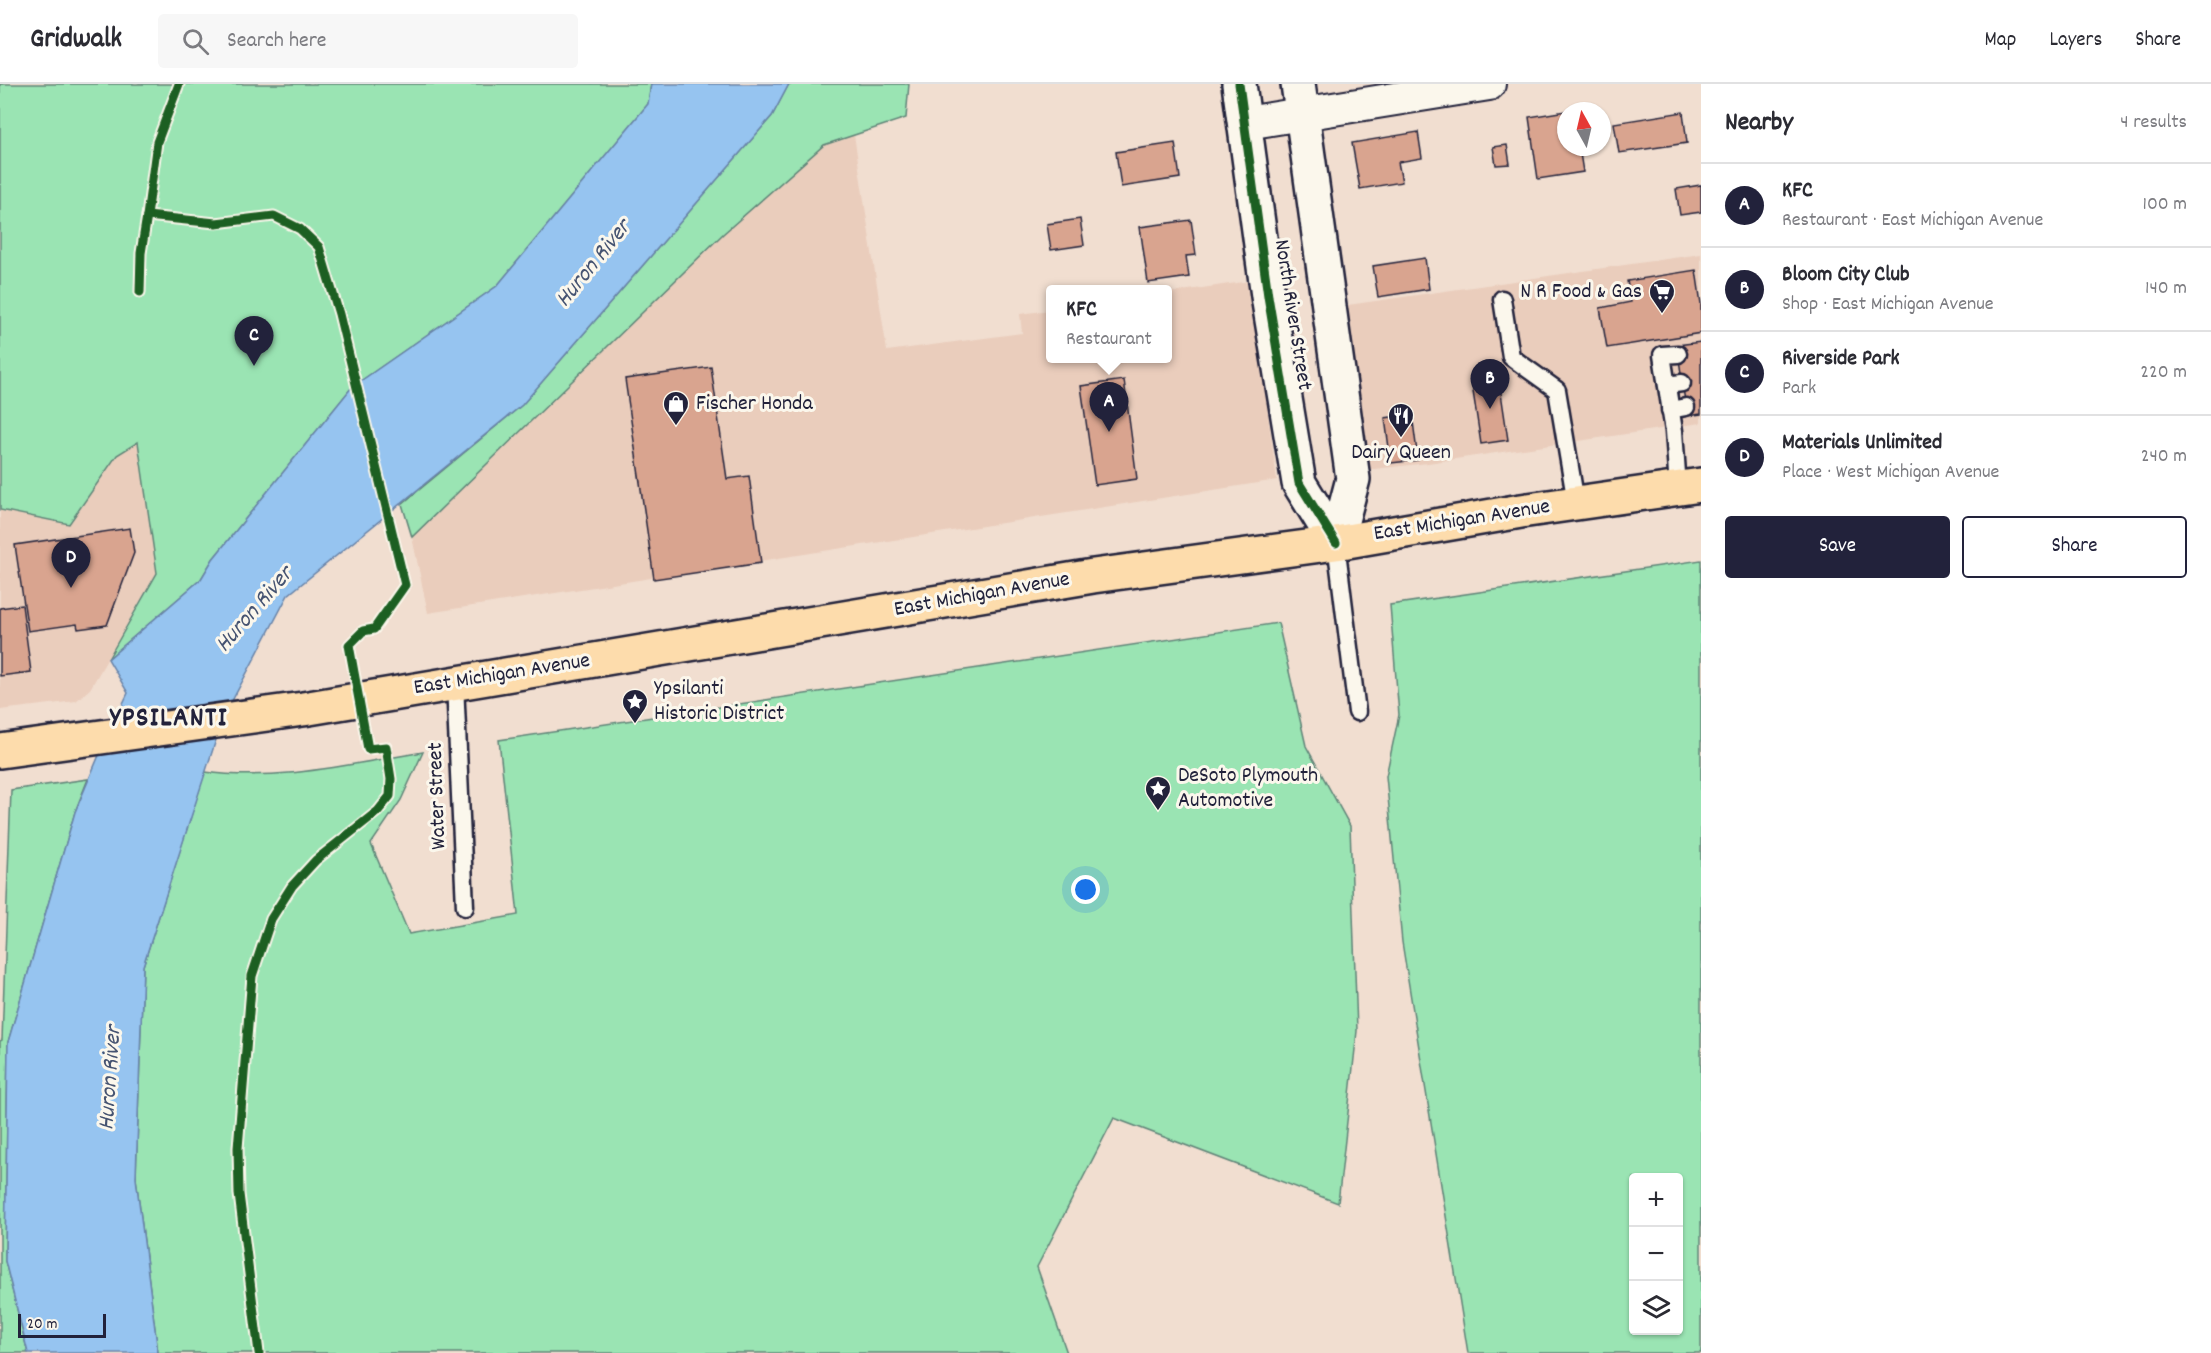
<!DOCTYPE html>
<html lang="en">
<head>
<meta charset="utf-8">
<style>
  :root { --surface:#fff; --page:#f7f7f7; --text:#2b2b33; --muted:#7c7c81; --line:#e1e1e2; --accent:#22223b }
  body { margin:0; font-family:Dekko,sans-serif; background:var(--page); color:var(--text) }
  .controls { position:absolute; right:18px; bottom:18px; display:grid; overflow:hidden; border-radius:6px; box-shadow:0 2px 4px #0004 }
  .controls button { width:54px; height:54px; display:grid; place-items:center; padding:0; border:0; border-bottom:2px solid var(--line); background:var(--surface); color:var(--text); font:30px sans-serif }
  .compass { position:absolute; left:1557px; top:18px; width:54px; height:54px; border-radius:50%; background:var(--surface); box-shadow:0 2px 4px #0004; rotate:352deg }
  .scale { position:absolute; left:18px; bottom:15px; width:88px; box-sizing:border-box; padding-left:6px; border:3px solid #22223b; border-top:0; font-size:16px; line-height:21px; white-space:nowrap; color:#22223b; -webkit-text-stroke:4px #fbf7ec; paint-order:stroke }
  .you { position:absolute; left:1086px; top:806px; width:21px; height:21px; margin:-15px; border:4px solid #fff; border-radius:50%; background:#1a73e8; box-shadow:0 0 0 9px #1a73e833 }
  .badge { display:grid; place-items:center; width:39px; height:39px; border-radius:50%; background:var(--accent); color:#fff; font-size:20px; font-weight:700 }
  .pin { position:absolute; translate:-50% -50px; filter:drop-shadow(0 2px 3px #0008) }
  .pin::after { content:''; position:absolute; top:32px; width:21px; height:18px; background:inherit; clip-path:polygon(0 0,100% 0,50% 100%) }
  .popup { position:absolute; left:1046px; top:201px; width:126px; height:78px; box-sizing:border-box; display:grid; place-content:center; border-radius:6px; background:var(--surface); filter:drop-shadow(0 2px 4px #0005); font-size:20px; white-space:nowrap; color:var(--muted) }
  .popup b { font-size:22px; color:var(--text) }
  .popup::after { content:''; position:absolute; left:50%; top:100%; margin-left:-12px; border:12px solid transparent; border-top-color:var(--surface) }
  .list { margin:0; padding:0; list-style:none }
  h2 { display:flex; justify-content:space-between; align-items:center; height:78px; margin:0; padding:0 24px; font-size:26px }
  h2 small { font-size:20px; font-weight:400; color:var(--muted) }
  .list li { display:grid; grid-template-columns:39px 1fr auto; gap:18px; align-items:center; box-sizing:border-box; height:84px; padding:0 24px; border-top:2px solid var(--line) }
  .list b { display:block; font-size:22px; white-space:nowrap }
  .list p { margin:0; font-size:20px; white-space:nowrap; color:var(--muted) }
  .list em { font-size:20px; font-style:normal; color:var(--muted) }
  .actions { display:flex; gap:12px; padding:18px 24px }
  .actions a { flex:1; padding:14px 0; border:2px solid var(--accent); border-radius:6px; text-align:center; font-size:21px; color:var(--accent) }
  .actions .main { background:var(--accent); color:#fff }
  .icon { flex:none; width:33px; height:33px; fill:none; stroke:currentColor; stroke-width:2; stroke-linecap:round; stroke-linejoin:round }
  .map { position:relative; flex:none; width:1701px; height:1269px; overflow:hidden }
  header { display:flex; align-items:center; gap:36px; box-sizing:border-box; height:84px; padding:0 30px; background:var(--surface); border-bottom:2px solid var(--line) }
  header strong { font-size:28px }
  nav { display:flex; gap:33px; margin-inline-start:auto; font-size:21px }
  .search { width:420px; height:54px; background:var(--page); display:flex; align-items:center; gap:15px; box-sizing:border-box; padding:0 21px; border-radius:6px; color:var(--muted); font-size:22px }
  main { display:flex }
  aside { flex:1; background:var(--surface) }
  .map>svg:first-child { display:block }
  .built { fill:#eacdbc }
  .green { fill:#9ae4b3; stroke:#5e8377; stroke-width:1.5; fill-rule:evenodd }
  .water { fill:#96c4f0; stroke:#6883a8; stroke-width:1.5 }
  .building { fill:#d9a48f; stroke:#22223b; stroke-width:1.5 }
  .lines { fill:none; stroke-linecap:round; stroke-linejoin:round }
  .service-casing { stroke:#22223b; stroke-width:21 }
  .minor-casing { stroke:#22223b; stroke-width:36 }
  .tertiary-casing { stroke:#22223b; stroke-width:38 }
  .primary-casing { stroke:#22223b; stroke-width:38 }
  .service { stroke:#fbf7ec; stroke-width:16 }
  .minor { stroke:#fbf7ec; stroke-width:32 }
  .tertiary { stroke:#fbf7ec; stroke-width:33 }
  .primary { stroke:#fddcac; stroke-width:33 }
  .cycleway-casing { stroke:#fbf7ec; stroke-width:13 }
  .cycleway { stroke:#1b5e20; stroke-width:9 }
  .labels { text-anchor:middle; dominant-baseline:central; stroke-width:6; stroke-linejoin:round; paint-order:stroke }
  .poi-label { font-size:22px; fill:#22223b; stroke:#fbf7ec; text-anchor:start }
  .street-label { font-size:22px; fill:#22223b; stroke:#fbf7ec }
  .water-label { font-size:24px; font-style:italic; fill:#455371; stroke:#fbf7ec }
  .district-label { font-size:28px; font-weight:bold; letter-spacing:1.5px; fill:#22223b; stroke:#fbf7ec }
</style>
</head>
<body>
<header>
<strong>Gridwalk</strong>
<div class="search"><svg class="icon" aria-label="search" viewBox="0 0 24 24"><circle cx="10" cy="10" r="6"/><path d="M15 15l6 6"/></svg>Search here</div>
<nav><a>Map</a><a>Layers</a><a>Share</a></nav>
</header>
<main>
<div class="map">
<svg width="1701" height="1269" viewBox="0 0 1701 1269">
  <rect width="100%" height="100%" fill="#f1ded0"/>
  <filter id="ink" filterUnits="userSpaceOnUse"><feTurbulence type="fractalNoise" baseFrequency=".0167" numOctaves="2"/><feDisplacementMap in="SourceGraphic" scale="12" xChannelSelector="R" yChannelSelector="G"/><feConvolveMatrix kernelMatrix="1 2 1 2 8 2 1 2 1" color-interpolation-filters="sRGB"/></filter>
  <g filter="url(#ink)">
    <g class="built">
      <polygon points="854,51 887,267 1022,249 1020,230 1050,226 1050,274 1168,274 1168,209 1250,197 1277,396 428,529 412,453 723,150 824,61"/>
      <polygon points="1701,170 1701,339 1428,379 1365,386 1341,222"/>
      <polygon points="122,244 157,489 90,605 76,617 0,626 0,262"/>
    </g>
    <g class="green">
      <polygon points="0,0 651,0 648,20 497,202 352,303 213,475 201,495 108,575 157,489 138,358 117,371 69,440 0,426"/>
      <polygon points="789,0 909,0 906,34 824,61 723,150 412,453 402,420 522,321 772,32"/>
      <path d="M1701,476V1269H1468L1402,858L1386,692L1399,631L1390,521ZM1634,1094H1678V1246H1634Z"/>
      <path d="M1278,539L1306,662L1350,742L1357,947L1338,1119L1114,1034L1037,1183L1067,1269H158L136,1094L143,882L205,688C278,698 351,680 423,668L401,716L371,760L409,850L518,831L499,656Z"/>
      <polygon points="88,695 75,728 8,958 5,1177 28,1269 0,1269 0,957 2,956 11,706"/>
    </g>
    <polygon class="water" points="651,0 789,0 772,32 522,321 288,511 223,634 143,882 136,1094 158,1269 28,1269 5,1177 8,958 75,728 105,657 128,609 108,575 201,495 213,475 352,303 497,202 648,20"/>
    <g class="building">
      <polygon points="1572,26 1566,27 1566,63 1579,63 1583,88 1538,95 1529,33"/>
      <polygon points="1683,28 1687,59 1619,69 1614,39"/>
      <polygon points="1418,48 1422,74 1398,78 1402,98 1360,105 1352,59"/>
      <polygon points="1175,59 1180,94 1121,103 1116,68"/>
      <polygon points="1507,61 1510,80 1496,81 1493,63"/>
      <polygon points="1701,101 1701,128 1680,131 1676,105"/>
      <polygon points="1080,135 1084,161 1051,166 1047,140"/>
      <polygon points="1191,136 1196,171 1186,172 1189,193 1148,199 1140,143"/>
      <polygon points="1425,174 1429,205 1378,213 1373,182"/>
      <polygon points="1696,186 1701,220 1701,249 1607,264 1600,224 1631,218 1627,197"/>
      <polygon points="1701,258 1701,330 1687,332 1677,261"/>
      <polygon points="711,283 727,395 749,392 761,479 654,495 625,295"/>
      <polygon points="1498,289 1508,356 1481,360 1471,294"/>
      <polygon points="1124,296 1137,395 1095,401 1081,302"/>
      <polygon points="1412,330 1418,376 1391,379 1385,334"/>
      <polygon points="130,444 134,469 107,541 78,545 77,540 28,547 15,461"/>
      <polygon points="22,521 31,588 0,592 0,524"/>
    </g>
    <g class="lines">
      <defs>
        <g id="service">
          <polyline points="1502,215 1511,273 1557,306 1576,419"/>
          <polyline points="1667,301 1682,299"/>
          <polyline points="1670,326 1686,323"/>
          <polyline points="1678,404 1674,347 1662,271 1678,270"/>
          <polyline points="1336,459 1357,628"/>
          <polyline points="455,599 465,823"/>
        </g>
        <polyline id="minor" points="1246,39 1489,0"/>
        <g id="tertiary">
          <polyline points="1239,0 1268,212 1299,399 1336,459"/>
          <polyline points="1298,0 1353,395 1336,459"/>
        </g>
        <polyline id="primary" points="0,667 303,625 1093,492 1336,459 1521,427 1701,401"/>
      </defs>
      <use href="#service" class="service-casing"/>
      <use href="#minor" class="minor-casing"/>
      <use href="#tertiary" class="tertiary-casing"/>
      <use href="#primary" class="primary-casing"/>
      <use href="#service" class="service"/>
      <use href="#minor" class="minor"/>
      <use href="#tertiary" class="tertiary"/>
      <use href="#primary" class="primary"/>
      <defs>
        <g id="cycleway">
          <polyline points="179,0 157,58 147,132 216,139 274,132 300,145 319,163 339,230 405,501 374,545 363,547 349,561 368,665 386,663 391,695 390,712 378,727 316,776 292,802 271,835 252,892 238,1064 239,1110 259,1269"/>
          <polyline points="1239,0 1268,212 1299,399 1336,459"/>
          <polyline points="140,208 141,169 147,132"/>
        </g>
      </defs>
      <use href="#cycleway" class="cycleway-casing"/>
      <use href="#cycleway" class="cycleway"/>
    </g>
  </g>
  <defs>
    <symbol id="supermarket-pin" viewBox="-11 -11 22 30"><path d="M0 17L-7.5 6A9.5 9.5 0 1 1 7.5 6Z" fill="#22223b" stroke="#fbf7ec"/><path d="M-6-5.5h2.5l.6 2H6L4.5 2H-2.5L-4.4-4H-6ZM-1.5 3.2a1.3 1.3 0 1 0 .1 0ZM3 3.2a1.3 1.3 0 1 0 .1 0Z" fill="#fff"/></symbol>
    <symbol id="shop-pin" viewBox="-11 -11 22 30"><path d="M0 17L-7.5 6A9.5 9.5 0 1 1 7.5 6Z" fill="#22223b" stroke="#fbf7ec"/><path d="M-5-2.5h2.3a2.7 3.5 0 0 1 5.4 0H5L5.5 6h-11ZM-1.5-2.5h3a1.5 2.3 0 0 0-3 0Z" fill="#fff"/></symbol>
    <symbol id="restaurant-pin" viewBox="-11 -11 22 30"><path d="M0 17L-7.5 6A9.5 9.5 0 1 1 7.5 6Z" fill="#22223b" stroke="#fbf7ec"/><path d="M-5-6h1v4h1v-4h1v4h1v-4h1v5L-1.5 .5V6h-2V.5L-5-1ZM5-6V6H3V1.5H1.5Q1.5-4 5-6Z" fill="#fff"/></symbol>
    <symbol id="sight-pin" viewBox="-11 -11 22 30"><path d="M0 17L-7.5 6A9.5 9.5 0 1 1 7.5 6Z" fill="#22223b" stroke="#fbf7ec"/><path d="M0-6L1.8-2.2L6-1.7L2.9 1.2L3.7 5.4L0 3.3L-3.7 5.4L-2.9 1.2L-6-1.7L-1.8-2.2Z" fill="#fff"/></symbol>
  </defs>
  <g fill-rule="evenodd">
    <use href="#supermarket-pin" x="1647" y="193" width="30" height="40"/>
    <use href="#shop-pin" x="661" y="305" width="30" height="40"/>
    <use href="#restaurant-pin" x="1386" y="317" width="30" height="40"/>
    <use href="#sight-pin" x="620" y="603" width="30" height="40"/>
    <use href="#sight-pin" x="1143" y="690" width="30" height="40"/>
  </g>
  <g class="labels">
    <g class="poi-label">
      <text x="1642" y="208" text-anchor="end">N R Food &amp; Gas</text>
      <text x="696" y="320">Fischer Honda</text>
      <text x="1401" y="369" text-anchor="middle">Dairy Queen</text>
      <text x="654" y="605">Ypsilanti<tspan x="654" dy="25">Historic District</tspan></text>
      <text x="1178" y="692">DeSoto Plymouth<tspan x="1178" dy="25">Automotive</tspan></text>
    </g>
    <g class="street-label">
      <text transform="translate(1292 231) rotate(81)">North River Street</text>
      <text transform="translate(1462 437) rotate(-9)">East Michigan Avenue</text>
      <text transform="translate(982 511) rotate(-10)">East Michigan Avenue</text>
      <text transform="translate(502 591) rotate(-9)">East Michigan Avenue</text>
      <text transform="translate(438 712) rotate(-92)">Water Street</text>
    </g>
    <g class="water-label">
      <text transform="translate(594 180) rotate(-51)">Huron River</text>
      <text transform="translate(255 526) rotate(-49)">Huron River</text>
      <text transform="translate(111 994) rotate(-86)">Huron River</text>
    </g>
    <g class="district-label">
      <text x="169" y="636">YPSILANTI</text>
    </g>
  </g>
</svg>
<div class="controls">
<button>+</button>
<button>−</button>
<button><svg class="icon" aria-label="layers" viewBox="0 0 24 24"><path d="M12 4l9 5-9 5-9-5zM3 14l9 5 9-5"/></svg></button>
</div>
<svg class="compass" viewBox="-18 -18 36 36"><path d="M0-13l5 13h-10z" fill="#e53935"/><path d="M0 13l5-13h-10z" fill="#7c7c81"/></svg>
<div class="scale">20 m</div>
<div class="you"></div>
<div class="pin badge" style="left:1109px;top:348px">A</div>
<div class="popup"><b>KFC</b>Restaurant</div>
<div class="pin badge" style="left:1490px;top:325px">B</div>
<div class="pin badge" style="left:254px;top:282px">C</div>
<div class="pin badge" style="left:71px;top:504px">D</div>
</div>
<aside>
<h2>Nearby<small>4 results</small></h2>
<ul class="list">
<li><span class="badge">A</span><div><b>KFC</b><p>Restaurant · East Michigan Avenue</p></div><em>100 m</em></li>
<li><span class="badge">B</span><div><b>Bloom City Club</b><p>Shop · East Michigan Avenue</p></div><em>140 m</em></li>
<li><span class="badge">C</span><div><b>Riverside Park</b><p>Park</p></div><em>220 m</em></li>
<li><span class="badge">D</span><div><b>Materials Unlimited</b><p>Place · West Michigan Avenue</p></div><em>240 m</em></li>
</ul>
<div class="actions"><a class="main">Save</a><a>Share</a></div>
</aside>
</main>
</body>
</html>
